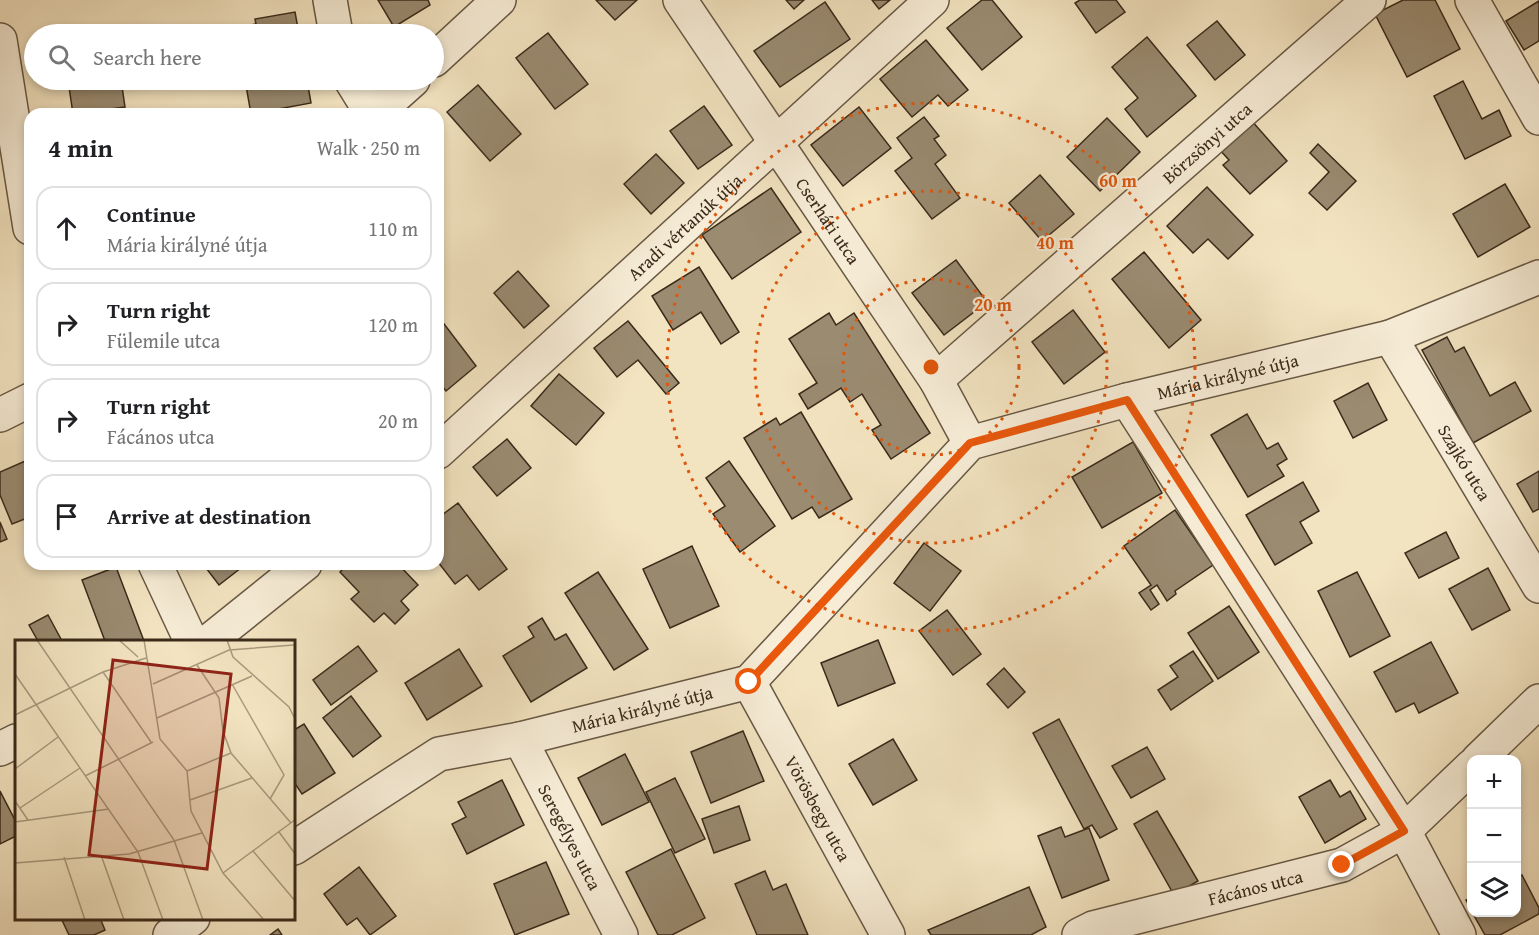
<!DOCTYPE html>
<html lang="en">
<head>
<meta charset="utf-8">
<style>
  :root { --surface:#fff; --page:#f2f2f2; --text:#202124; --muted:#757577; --line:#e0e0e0 }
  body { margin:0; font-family:"Gentium Book Plus",serif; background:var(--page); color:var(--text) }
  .controls { position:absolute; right:18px; bottom:18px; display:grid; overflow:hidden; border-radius:12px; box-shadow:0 3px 9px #0003 }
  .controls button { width:54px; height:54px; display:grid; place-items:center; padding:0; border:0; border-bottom:2px solid var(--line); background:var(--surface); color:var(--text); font:30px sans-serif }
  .stop { position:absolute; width:18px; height:18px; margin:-14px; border:4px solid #ea580c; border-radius:50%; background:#fff }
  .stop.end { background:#ea580c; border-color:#fff; box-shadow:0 2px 6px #0008 }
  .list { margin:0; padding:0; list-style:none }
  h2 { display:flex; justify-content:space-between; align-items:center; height:78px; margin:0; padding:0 24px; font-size:26px }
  h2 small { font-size:20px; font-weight:400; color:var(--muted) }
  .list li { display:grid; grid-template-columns:39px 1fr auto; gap:18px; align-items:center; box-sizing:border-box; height:84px; margin:0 12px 12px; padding:0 12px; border:2px solid var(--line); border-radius:18px }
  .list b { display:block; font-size:22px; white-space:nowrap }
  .list p { margin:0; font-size:20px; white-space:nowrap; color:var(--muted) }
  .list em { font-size:20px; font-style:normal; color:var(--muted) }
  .icon { flex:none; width:33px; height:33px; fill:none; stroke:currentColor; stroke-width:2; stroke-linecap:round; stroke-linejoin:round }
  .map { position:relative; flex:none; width:1539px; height:935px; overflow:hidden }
  .search { position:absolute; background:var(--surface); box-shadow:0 3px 9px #0003; left:24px; top:24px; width:420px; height:66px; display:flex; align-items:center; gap:15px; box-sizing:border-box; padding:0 21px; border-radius:33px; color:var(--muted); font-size:22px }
  .panel { position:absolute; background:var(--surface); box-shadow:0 3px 9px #0003; left:24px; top:108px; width:420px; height:462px; border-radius:18px }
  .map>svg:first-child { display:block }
  .building { fill:#9a8b71; stroke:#3a2a1a; stroke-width:1.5 }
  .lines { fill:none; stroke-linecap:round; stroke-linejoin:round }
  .minor-casing { stroke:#685844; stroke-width:36 }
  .tertiary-casing { stroke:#685844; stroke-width:36 }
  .minor { stroke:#f7edd7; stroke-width:33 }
  .tertiary { stroke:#f7edd7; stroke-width:33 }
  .route { stroke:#ea580c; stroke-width:8 }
  .ring { fill:none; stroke:#df570d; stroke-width:3; stroke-dasharray:3 6 }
  .labels { text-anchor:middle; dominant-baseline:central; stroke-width:4.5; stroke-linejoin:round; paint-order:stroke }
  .street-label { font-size:18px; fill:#3a2a1a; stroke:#f7edd7 }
  .inset-road { fill:none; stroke:#a99a7e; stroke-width:1.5 }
  .view { fill:#8f2418; fill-opacity:0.15; stroke:#8f2418; stroke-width:3 }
  .inset-edge { fill:none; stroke:#3a2a1a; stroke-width:3 }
  .centre { fill:#df570d; stroke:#f7edd7; stroke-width:3 }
  .ring-label { font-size:18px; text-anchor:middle; font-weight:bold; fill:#df570d; stroke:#f7edd7; stroke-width:4.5; stroke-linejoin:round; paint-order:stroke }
</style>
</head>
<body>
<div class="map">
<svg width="1539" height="935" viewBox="0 0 1539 935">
  <rect width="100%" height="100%" fill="#f3e4c1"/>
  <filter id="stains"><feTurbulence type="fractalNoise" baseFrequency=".00333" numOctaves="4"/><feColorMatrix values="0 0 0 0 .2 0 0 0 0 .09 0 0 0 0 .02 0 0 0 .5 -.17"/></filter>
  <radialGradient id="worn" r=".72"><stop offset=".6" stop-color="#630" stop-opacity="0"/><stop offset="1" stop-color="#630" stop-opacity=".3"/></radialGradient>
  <g class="building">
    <polygon points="378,0 428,0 430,5 394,27"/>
    <polygon points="596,0 637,0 615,20"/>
    <polygon points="786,0 804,0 794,9"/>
    <polygon points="872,0 890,0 879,9"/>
    <polygon points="982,0 992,0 1022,37 982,70 947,28"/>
    <polygon points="1080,0 1116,0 1125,12 1096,33 1075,3"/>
    <polygon points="1403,0 1435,0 1460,49 1407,77 1375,14"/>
    <polygon points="1539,1 1539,41 1524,50 1506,21"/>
    <polygon points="825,2 850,39 780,87 754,51"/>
    <polygon points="295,12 299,34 235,34 234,28 256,24 255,19"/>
    <polygon points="1217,21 1245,55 1215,80 1187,45"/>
    <polygon points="548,33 588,84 555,109 516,58"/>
    <polygon points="1147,37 1196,96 1147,137 1125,109 1138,98 1112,67"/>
    <polygon points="926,40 968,90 948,106 938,95 912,117 880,79"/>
    <polygon points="68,80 121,80 125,107 73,114"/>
    <polygon points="245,80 307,80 311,103 251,114"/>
    <polygon points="1463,81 1482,119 1499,110 1511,136 1465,159 1434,96"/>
    <polygon points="478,85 521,134 490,161 447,112"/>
    <polygon points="704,106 732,145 698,169 670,131"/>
    <polygon points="859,107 891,148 843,186 811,145"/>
    <polygon points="924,117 939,136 934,139 946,155 935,164 960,198 932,219 895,171 912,158 897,138"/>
    <polygon points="1107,118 1140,152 1100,191 1067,157"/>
    <polygon points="1251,120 1287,161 1250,194 1223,165 1229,160 1219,149"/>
    <polygon points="1318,144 1356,181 1327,210 1309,193 1329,172 1310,153"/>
    <polygon points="656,154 684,183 651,214 624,184"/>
    <polygon points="1040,175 1074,214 1042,241 1009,203"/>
    <polygon points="1505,184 1530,227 1478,257 1453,214"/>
    <polygon points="1207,187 1253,235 1228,259 1208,239 1193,253 1167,226"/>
    <polygon points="771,188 801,232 732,279 702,235"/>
    <polygon points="1144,252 1201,320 1169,348 1112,279"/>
    <polygon points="956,260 987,302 944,335 912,293"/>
    <polygon points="699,267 739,332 721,344 701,312 673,330 652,296"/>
    <polygon points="518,271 549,306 524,328 494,293"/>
    <polygon points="1073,310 1105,352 1064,384 1032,342"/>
    <polygon points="829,313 836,325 854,313 930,433 891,459 872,430 881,425 862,394 850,402 841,388 808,409 799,394 817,383 789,339"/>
    <polygon points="438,316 476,366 446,391 438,381"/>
    <polygon points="628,321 679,383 666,394 638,360 617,377 594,348"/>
    <polygon points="1447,337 1455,352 1464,347 1490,396 1515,382 1531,411 1473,443 1422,350"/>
    <polygon points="559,374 604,413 576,445 531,406"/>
    <polygon points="1368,383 1387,420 1353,438 1334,401"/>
    <polygon points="801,412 852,499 819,518 812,507 792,519 744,438 776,418 780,425"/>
    <polygon points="1247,414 1267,449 1278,443 1287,459 1277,465 1284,476 1248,497 1211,435"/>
    <polygon points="507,439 531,468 497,496 473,467"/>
    <polygon points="1133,442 1162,493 1102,528 1072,477"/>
    <polygon points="30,459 30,517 12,524 0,495 0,472"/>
    <polygon points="729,461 775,526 740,552 713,514 725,506 706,478"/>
    <polygon points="1539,471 1539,509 1533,512 1517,484"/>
    <polygon points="1303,482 1319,511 1300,522 1312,543 1275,565 1246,515"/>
    <polygon points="458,503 507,569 479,590 467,575 455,584 438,562 438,518"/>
    <polygon points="1175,510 1213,565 1175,591 1176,594 1167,601 1157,585 1150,590 1159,604 1151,610 1139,593 1151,585 1124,546"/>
    <polygon points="0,522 7,539 0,542"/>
    <polygon points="1446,532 1459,558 1419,578 1405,553"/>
    <polygon points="924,543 961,571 930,611 894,583"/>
    <polygon points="692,546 719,606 670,628 643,569"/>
    <polygon points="203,564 246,564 219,585"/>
    <polygon points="348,564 398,564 418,585 401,601 409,610 395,624 384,613 374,622 351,599 359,592 340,572"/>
    <polygon points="116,567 144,641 105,641 82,580"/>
    <polygon points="1488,568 1510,610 1472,630 1449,589"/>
    <polygon points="598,572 648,649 614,670 565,593"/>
    <polygon points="1357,572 1390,636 1350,657 1318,591"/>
    <polygon points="1229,606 1259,652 1218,679 1188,633"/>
    <polygon points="947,610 981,654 953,675 919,631"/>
    <polygon points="48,615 62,641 38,641 29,625"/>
    <polygon points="542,618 555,640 566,634 587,668 531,702 503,656 534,637 528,627"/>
    <polygon points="878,640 895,683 838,706 821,663"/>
    <polygon points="1431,642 1458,693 1419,713 1414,703 1396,712 1374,672"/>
    <polygon points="358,646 377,671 331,705 313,680"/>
    <polygon points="459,649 482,686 427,720 405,683"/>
    <polygon points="1193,651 1213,681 1171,710 1158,690 1178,677 1170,666"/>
    <polygon points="1004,668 1025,692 1008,708 987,684"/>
    <polygon points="351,696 381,736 353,757 323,718"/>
    <polygon points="1059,719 1117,829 1100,838 1092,825 1084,829 1033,733"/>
    <polygon points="304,724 335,773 302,794 294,782 294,730"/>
    <polygon points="743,731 764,781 711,803 691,752"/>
    <polygon points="893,739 917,780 873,805 849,764"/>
    <polygon points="1147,747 1165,779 1131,798 1112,766"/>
    <polygon points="625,754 649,802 602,825 578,778"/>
    <polygon points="675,778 705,839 675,853 646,792"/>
    <polygon points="502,780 524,825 467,854 452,824 466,817 458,802"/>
    <polygon points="1330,780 1340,797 1350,791 1366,819 1325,843 1299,797"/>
    <polygon points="0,791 16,822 16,836 0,844"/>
    <polygon points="739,806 750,840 714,853 702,819"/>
    <polygon points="1157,811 1198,881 1174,895 1134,824"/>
    <polygon points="1061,827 1065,837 1089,828 1109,880 1062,898 1038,836"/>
    <polygon points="671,849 705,918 672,935 658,935 626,872"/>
    <polygon points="546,862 569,914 515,935 494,884"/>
    <polygon points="359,867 396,916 370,935 357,918 347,925 324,894"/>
    <polygon points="765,871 773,890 786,884 808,935 757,935 735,884"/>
    <polygon points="1522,875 1539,908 1539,914 1500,935 1485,935 1472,912 1516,912 1516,878"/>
    <polygon points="1029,887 1046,927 1031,935 931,935 928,930"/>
    <polygon points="1472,897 1472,911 1466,900"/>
    <polygon points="61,918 100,918 105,930 94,935 69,935"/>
    <polygon points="278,929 282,935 270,935"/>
  </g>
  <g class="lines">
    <defs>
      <g id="minor">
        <polyline points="330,0 336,34"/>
        <path id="s1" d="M680,0L936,380L970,443"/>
        <polyline points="1472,0 1539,118"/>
        <polyline points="0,40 30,228"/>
        <polyline points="351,80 372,114"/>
        <path id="s2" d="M1390,337L1539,586"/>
        <path id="s3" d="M936,380L1369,0"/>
        <polyline points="1127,400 1404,831 1459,935"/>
        <path id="s4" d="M438,452L932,0"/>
        <polyline points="155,564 191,641"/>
        <polyline points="209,641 305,564"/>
        <path id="s5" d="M749,682L888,935"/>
        <path id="s6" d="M520,739L621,935"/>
        <polyline points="0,749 16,741"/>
        <polyline points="1478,760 1539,701"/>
        <path id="s7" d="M294,848L439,754L520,739L749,682L970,443L1127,400L1390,337L1539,277"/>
        <polyline points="170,935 193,918"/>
        <path id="s8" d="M1079,935L1093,928L1342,865L1404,831L1472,766"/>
      </g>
      <g id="tertiary">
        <polyline points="434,60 499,0"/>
        <polyline points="375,114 413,80"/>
        <polyline points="0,415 30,400"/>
      </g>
    </defs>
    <use href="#minor" class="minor-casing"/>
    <use href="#tertiary" class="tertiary-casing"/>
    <use href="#minor" class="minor"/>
    <use href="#tertiary" class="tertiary"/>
  </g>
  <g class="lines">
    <polyline class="route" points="749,682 970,443 1127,400 1404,831 1342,865"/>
  </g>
  <g class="ring">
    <circle cx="931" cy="367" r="88"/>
    <circle cx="931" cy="367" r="176"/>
    <circle cx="931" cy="367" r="264"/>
  </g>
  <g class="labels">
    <g class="street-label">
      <text stroke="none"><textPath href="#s3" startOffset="360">Börzsönyi utca</textPath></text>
      <text stroke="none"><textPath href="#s1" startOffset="266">Cserháti utca</textPath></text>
      <text stroke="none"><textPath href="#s4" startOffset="334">Aradi vértanúk útja</textPath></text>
      <text stroke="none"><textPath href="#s7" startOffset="1083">Mária királyné útja</textPath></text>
      <text stroke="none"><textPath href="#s2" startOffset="146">Szajkó utca</textPath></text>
      <text stroke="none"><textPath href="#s7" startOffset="381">Mária királyné útja</textPath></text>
      <text stroke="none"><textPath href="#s5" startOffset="144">Vörösbegy utca</textPath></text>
      <text stroke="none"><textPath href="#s6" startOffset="110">Seregélyes utca</textPath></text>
      <text stroke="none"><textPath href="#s8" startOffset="183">Fácános utca</textPath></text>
    </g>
  </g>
  <g transform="translate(15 640)">
    <rect width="280" height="280" fill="#f3e4c1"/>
    <path class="inset-road" d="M22,0L159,200L188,280M104,0L123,17M129,0L145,99L172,131L176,171L208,233L249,280M212,0L218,17L274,67L281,81M182,25L204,58L208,91L216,113L276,183M88,32L136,102M0,34L123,212L148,280M138,44L214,10L279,5M217,44L269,135L255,159M0,75L88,32L131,18M142,78L237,36M0,129L43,97M172,131L216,113M70,136L138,102M175,160L237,138M0,161L13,180M5,168L65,128M0,182L94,169M264,192L281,215M238,211L281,262M86,215L109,280M49,217L70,280M0,223L114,214L187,193M208,233L281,179"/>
    <path class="view" d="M98,20L216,34L192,229L74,215Z"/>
    <rect width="280" height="280" class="inset-edge"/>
  </g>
  <circle cx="931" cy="367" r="9" class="centre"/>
  <g class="ring-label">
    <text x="1118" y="187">60 m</text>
    <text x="1055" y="249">40 m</text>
    <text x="993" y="311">20 m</text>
  </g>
  <rect width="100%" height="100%" filter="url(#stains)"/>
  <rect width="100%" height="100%" fill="url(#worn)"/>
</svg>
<div class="controls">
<button>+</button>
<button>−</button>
<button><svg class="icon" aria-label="layers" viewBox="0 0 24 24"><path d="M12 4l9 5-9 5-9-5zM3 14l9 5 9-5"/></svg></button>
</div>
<div class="stop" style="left:749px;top:682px"></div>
<div class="stop end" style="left:1342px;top:865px"></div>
<div class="search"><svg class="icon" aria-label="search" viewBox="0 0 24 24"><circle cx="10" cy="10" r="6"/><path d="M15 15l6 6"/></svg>Search here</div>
<section class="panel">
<h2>4 min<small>Walk · 250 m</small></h2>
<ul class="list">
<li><svg class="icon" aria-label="ahead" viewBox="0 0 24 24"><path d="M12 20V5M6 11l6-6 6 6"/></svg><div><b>Continue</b><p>Mária királyné útja</p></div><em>110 m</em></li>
<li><svg class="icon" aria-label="right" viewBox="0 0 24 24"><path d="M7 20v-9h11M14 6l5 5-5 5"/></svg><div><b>Turn right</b><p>Fülemile utca</p></div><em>120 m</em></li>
<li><svg class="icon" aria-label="right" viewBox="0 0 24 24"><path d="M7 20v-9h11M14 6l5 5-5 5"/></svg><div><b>Turn right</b><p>Fácános utca</p></div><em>20 m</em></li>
<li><svg class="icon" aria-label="arrive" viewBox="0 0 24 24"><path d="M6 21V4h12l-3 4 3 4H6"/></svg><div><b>Arrive at destination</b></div></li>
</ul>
</section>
</div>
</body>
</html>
